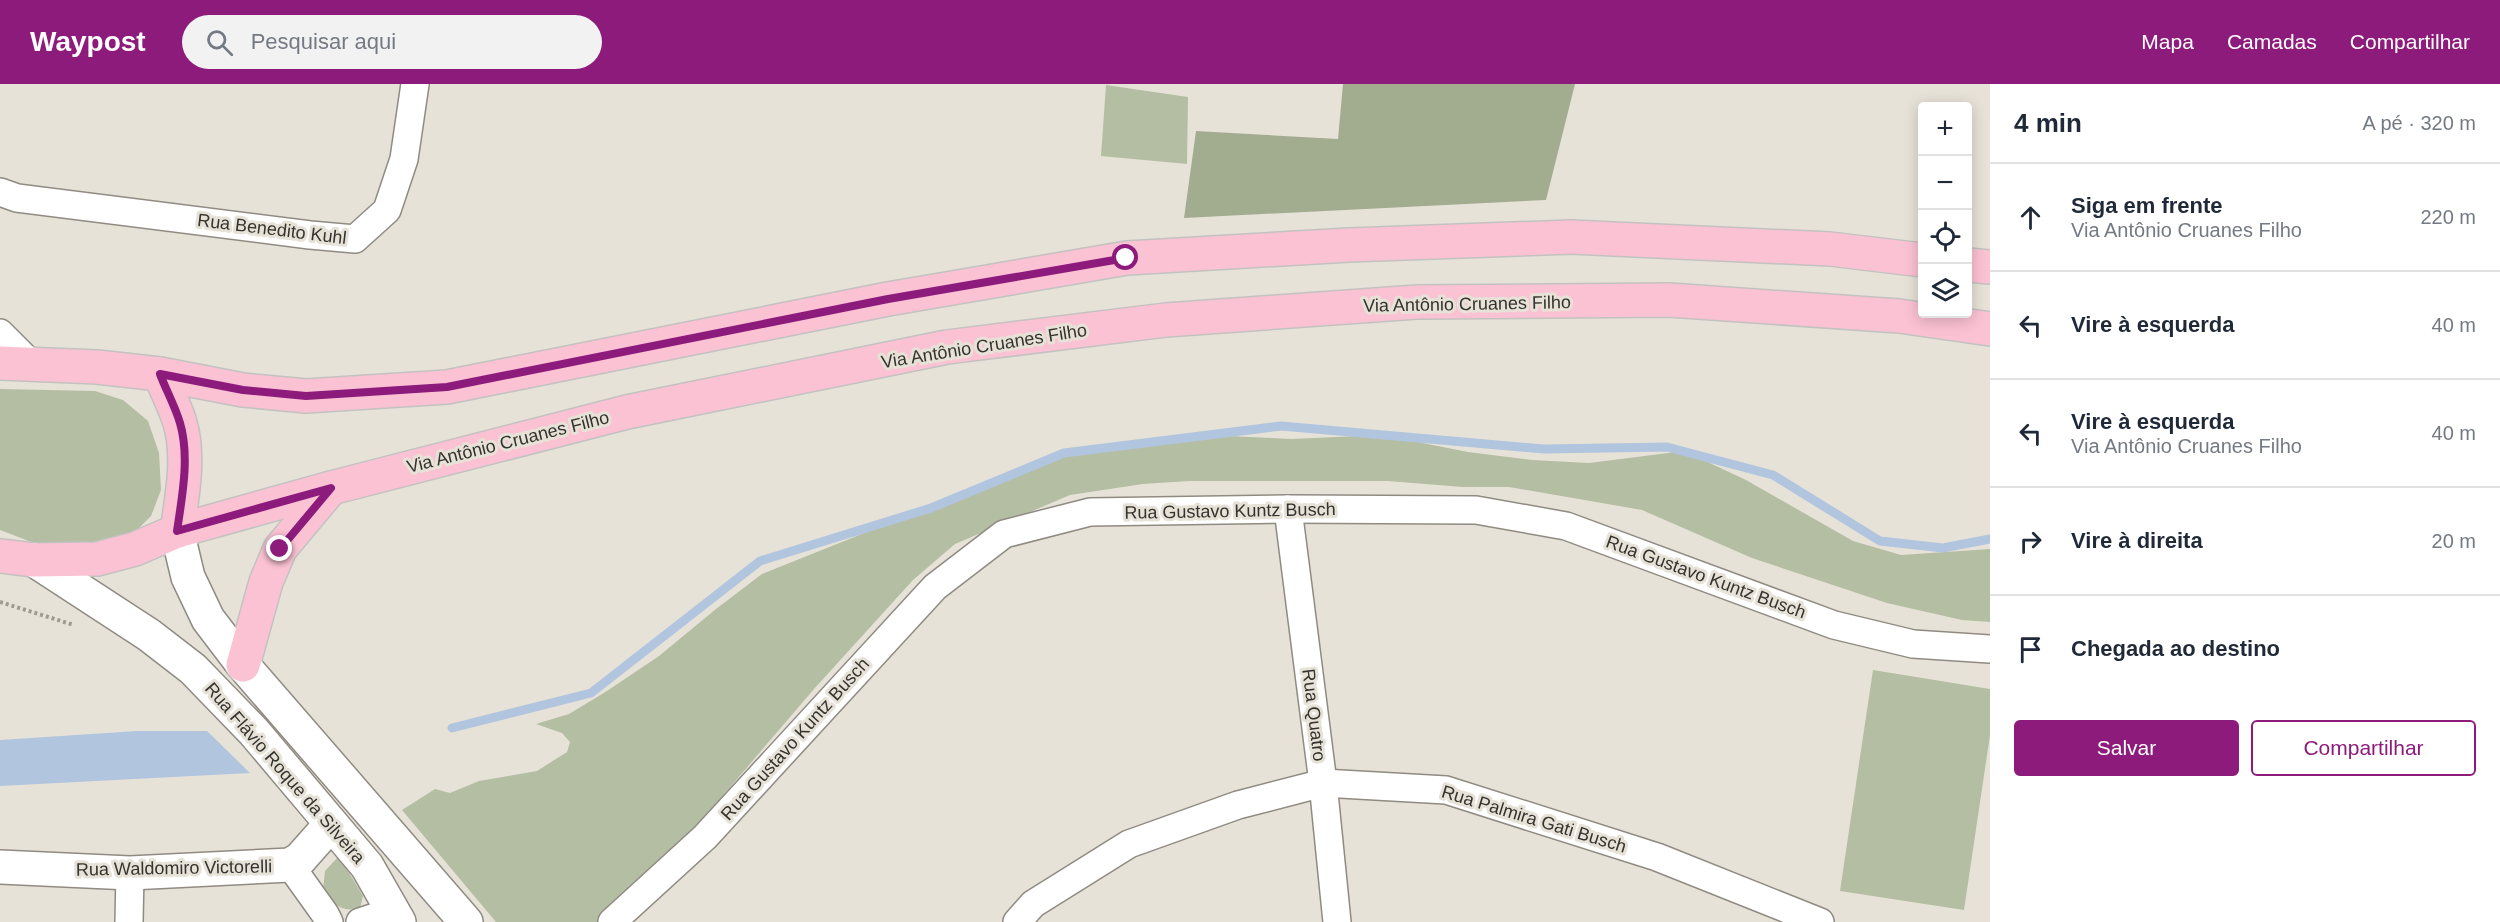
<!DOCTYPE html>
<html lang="pt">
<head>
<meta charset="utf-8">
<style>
  :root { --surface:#fff; --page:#f2f2f3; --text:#1f2937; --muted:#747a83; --line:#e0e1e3; --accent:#8d1b7c }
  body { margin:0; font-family:Helvetica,sans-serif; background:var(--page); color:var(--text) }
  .controls { position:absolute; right:18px; top:18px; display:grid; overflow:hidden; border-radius:6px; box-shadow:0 3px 15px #0003 }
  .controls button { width:54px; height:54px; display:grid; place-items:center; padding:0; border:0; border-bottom:2px solid var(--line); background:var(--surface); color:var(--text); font:30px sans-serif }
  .stop { position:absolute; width:18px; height:18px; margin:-14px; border:4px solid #8d1b7c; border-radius:50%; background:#fff }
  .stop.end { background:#8d1b7c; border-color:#fff; box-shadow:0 2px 6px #0008 }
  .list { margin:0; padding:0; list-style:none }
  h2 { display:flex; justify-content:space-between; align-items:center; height:78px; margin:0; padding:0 24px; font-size:26px }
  h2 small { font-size:20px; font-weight:400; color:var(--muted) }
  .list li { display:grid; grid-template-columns:39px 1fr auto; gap:18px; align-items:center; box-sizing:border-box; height:108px; padding:0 24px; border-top:2px solid var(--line) }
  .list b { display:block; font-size:22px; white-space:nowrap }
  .list p { margin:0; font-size:20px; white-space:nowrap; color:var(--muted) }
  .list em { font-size:20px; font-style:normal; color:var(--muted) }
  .actions { display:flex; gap:12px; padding:18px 24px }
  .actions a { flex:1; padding:14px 0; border:2px solid var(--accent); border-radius:6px; text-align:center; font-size:21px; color:var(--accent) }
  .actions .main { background:var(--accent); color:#fff }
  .icon { flex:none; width:33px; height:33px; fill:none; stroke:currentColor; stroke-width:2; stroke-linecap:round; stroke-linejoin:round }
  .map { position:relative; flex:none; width:1990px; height:838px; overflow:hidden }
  header { display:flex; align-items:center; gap:36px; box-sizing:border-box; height:84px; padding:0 30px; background:var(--accent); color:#fff }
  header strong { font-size:28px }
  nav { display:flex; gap:33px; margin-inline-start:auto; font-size:21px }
  .search { width:420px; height:54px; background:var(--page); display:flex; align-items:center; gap:15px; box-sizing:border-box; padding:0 21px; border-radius:33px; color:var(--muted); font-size:22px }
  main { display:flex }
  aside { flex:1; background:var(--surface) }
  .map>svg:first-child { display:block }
  .green { fill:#b4bea3 }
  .forest { fill:#a2ad90 }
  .water { fill:#b1c5df }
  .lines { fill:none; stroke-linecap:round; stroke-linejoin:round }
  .stream { stroke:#b1c5df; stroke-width:9 }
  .street-casing { stroke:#908b82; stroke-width:30 }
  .secondary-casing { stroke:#908b82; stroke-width:36 }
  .primary-casing { stroke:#c2c2c1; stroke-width:36 }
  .path { stroke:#9f9b93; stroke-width:4; stroke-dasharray:3 3; stroke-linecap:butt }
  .street { stroke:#fff; stroke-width:27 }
  .secondary { stroke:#fff; stroke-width:33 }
  .primary { stroke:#fbc2d4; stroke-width:33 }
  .route { stroke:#8d1b7c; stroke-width:8 }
  .labels { text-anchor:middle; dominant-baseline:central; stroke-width:6; stroke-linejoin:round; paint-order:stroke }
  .street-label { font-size:18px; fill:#35332f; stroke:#e7e2d7 }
</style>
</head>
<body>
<header>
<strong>Waypost</strong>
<div class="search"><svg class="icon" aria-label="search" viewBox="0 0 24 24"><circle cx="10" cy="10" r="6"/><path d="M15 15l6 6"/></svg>Pesquisar aqui</div>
<nav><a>Mapa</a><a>Camadas</a><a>Compartilhar</a></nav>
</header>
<main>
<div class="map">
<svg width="1990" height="838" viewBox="0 0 1990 838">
  <rect width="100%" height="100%" fill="#e7e2d7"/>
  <g class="green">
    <polygon points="1106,1 1188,13 1187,80 1101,72"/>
    <polygon points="0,305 95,307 123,316 148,337 159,369 161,406 151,432 125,458 55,467 0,446"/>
    <polygon points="1207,351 1292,355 1382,351 1468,368 1532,376 1589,379 1684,367 1746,396 1853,457 1901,471 1990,465 1990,538 1962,536 1887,519 1752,474 1642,426 1509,403 1463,403 1388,397 1189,397 1143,400 1070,411 955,460 913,496 814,605 720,715 641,801 601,838 496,838 402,726 435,705 450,709 479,697 537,687 567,668 570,658 562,649 536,640 569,630 607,607 659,572 716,525 762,490 1064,369"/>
    <polygon points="1873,586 1990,605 1990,651 1964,826 1840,807"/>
    <path d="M339,772L363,812L360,824C341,829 334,820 323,806L325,787Z"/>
  </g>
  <polygon class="forest" points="1343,0 1575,0 1546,116 1184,134 1196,47 1338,55"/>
  <polygon class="water" points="137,647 207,647 250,689 0,702 0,656"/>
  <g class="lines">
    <polyline class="stream" points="452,644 591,609 760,477 931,424 1064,369 1281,342 1544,365 1667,363 1773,391 1880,457 1943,464 1990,455"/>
    <defs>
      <g id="street">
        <polyline points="0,108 17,114 310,151 355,155 387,126 404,75 415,0"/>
        <polyline points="0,249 32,281"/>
        <polyline points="1288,425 1323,699 1337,838"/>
        <polyline points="290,781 325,830 329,838"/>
        <polyline points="129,838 130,789"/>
        <polyline points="360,838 393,827"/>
        <polyline points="612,838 705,753 935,503 1004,450 1090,428 1288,425 1476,426 1566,442 1834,541 1913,560 1990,565"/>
        <polyline points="1017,838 1033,820 1129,760 1238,721 1323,699 1446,706 1657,773 1820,838"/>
      </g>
      <g id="secondary">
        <polyline points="177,447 188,493 208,535 243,581 466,838"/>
        <polyline points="34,476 149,551 193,585 254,648 367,782 399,838"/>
        <polyline points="0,783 130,789 290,781 300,775 331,740"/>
      </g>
      <g id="primary">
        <polyline points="1968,181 1990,183"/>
        <polyline points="0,279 97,283 160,290 243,306 306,312 447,303 888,215 1127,174 1349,161 1571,153 1830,165 1922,176"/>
        <path d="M160,290C166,306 175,322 180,339C190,373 182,413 177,447"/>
        <polyline points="0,472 34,476 97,475 135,465 177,447 331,404 627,328 947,263 1166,236 1417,218 1669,216 1899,232 1990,245"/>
        <polyline points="243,581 266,498 280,465 331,404"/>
      </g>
    </defs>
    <use href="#street" class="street-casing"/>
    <use href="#secondary" class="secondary-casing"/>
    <use href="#primary" class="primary-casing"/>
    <polyline class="path" points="0,518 74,541"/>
    <use href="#street" class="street"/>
    <use href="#secondary" class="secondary"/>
    <use href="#primary" class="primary"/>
  </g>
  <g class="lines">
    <path class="route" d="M280,465L331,404L177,447C182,413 190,373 180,339C175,322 166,306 160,290L243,306L306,312L447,303L888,215L1126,174"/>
  </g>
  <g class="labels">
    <g class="street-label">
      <text transform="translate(272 145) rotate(7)">Rua Benedito Kuhl</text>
      <text transform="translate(1467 220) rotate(-1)">Via Antônio Cruanes Filho</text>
      <text transform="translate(984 262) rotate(-9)">Via Antônio Cruanes Filho</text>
      <text transform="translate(508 358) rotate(-14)">Via Antônio Cruanes Filho</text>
      <text transform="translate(1230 427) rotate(-1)">Rua Gustavo Kuntz Busch</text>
      <text transform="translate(1706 493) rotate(20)">Rua Gustavo Kuntz Busch</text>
      <text transform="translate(1314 631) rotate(83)">Rua Quatro</text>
      <text transform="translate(795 655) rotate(-48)">Rua Gustavo Kuntz Busch</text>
      <text transform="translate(285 689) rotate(49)">Rua Flávio Roque da Silveira</text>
      <text transform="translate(1534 735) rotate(17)">Rua Palmira Gati Busch</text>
      <text transform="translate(174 784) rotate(-1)">Rua Waldomiro Victorelli</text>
    </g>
  </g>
</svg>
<div class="controls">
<button>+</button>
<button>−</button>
<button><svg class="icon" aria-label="locate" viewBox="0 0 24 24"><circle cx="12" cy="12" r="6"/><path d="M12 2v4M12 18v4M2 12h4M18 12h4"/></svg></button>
<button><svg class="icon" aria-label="layers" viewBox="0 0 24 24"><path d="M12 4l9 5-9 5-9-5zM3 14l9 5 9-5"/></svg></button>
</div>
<div class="stop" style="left:1126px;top:174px"></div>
<div class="stop end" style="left:280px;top:465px"></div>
</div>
<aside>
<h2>4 min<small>A pé · 320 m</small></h2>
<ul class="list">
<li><svg class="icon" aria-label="ahead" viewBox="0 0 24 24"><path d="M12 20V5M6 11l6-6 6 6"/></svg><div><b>Siga em frente</b><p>Via Antônio Cruanes Filho</p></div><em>220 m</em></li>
<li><svg class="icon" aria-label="left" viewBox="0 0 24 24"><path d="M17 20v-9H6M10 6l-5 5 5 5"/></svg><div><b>Vire à esquerda</b></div><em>40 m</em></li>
<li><svg class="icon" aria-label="left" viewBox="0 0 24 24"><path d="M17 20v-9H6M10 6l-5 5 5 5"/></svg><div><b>Vire à esquerda</b><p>Via Antônio Cruanes Filho</p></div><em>40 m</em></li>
<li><svg class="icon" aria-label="right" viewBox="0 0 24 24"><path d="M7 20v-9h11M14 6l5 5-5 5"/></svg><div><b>Vire à direita</b></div><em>20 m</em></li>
<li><svg class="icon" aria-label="arrive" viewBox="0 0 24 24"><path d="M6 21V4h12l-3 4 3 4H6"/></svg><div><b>Chegada ao destino</b></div></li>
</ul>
<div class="actions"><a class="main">Salvar</a><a>Compartilhar</a></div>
</aside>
</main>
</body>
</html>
